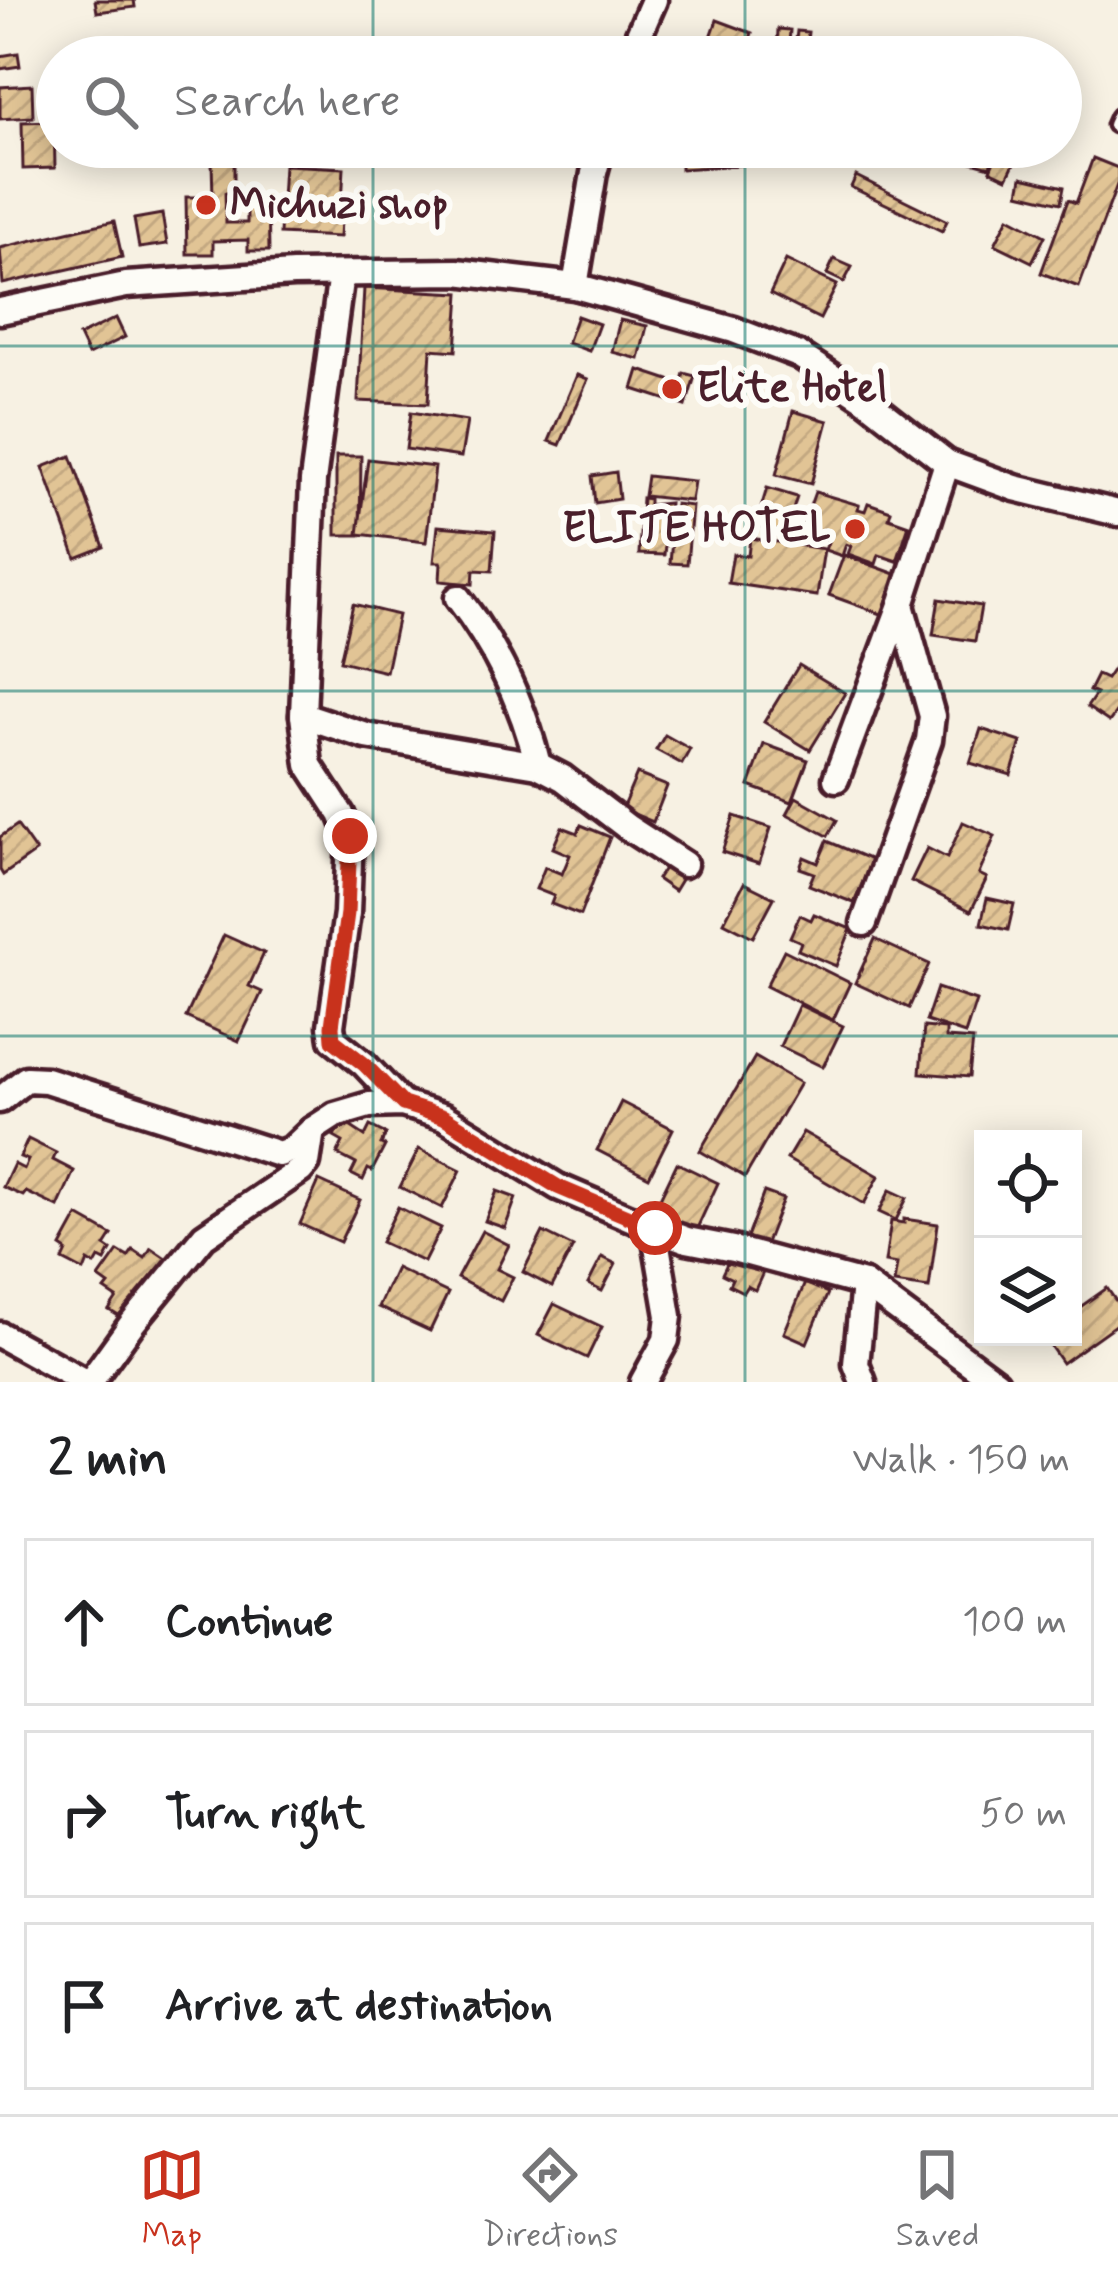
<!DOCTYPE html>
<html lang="en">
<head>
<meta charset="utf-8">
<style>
  :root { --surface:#fff; --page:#f6f6f6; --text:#202124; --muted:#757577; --line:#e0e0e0; --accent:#c8321e }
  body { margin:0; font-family:Mynerve,sans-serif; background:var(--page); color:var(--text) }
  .controls { position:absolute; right:36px; bottom:36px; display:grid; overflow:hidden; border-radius:0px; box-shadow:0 6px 30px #0003 }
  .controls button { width:108px; height:108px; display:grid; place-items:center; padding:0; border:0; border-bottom:3px solid var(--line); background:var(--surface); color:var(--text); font:60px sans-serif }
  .stop { position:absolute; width:36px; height:36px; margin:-27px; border:9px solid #c8321e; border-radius:50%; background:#fff }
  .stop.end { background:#c8321e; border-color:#fff; box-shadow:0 3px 12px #0008 }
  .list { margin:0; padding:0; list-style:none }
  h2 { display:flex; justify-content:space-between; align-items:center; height:156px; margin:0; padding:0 48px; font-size:51px }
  h2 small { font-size:39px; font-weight:400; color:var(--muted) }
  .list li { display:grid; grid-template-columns:78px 1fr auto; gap:36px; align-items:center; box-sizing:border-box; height:168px; margin:0 24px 24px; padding:0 24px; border:3px solid var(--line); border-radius:0px }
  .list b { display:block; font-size:45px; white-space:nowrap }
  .list em { font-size:39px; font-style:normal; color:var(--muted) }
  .icon { flex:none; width:66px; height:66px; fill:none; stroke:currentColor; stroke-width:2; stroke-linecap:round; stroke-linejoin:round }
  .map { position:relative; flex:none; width:1118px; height:1382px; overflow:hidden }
  .search { position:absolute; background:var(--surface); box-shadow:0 6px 30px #0003; left:36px; right:36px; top:36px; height:132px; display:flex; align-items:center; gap:30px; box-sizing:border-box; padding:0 42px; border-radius:66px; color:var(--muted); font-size:45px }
  .sheet { height:732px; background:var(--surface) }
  nav { display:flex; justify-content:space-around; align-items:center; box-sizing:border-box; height:168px; border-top:3px solid var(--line); background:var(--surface); font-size:33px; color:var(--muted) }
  nav a { display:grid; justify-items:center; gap:6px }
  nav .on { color:var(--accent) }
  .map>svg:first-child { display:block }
  .building { fill:url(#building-hatch); stroke:#4a1f2b; stroke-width:3 }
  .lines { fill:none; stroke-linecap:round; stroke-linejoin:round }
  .service-casing { stroke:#4a1f2b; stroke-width:21 }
  .minor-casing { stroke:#4a1f2b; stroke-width:33 }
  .service { stroke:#fdfcf7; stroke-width:12 }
  .minor { stroke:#fdfcf7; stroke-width:24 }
  .route { stroke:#c8321e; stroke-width:15 }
  .grid { fill:none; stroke:#0f766e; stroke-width:3; stroke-opacity:0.55 }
  .poi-dot { fill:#c8321e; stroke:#fdfcf7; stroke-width:4.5 }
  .labels { text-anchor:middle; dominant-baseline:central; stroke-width:12; stroke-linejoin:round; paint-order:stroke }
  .poi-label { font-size:42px; font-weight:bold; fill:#4a1f2b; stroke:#fdfcf7; text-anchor:start }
</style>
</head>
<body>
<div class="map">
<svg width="1118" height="1382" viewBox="0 0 1118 1382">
  <defs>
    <pattern id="building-hatch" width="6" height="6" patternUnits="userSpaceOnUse" patternTransform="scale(3)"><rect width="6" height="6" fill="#e1c495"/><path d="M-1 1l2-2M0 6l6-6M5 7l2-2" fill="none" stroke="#c3a881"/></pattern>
  </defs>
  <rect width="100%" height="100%" fill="#f7f1e3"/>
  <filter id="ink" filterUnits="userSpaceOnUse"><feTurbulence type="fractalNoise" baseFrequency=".00833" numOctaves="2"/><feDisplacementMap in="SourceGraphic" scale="24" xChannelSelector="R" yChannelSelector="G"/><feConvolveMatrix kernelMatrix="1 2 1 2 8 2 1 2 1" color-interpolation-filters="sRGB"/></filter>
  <g filter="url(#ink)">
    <g class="building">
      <polygon points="95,0 134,0 135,7 97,12"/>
      <polygon points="717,20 752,33 744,57 704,57"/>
      <polygon points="778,29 790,30 788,57 777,57"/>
      <polygon points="797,31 808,32 805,57 794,57"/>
      <polygon points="18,53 20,66 0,69 0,56"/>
      <polygon points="32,85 33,117 0,119 0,87"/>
      <polygon points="54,121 55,168 23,169 22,122"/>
      <polygon points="967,147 995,147 990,167 964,160"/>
      <polygon points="1000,147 1022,147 1007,178 990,170"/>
      <polygon points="739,154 740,165 681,169 681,158"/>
      <polygon points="1093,158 1118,168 1118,182 1079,287 1041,273 1068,200 1076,203"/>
      <polygon points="212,162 234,162 234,193 225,193 226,223 247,223 247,200 268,199 269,251 248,251 248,240 213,241 213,254 187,254 186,197 213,197"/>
      <polygon points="284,165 344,168 340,237 280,234"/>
      <polygon points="856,176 947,221 942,231 851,187"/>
      <polygon points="1022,177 1064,187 1061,203 1019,193"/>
      <polygon points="162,214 167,244 139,248 134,219"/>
      <polygon points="1009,217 1045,236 1032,262 995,244"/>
      <polygon points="114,221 122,257 3,284 0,248"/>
      <polygon points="834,259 852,267 844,282 827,274"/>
      <polygon points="786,260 837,285 820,319 770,294"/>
      <polygon points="364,288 460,293 456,351 431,349 428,404 358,401"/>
      <polygon points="577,316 599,324 589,351 567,343"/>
      <polygon points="116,318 125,337 88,355 79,336"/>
      <polygon points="620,320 647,326 639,359 612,352"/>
      <polygon points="639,370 681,384 684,373 695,376 686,406 633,389"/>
      <polygon points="577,375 588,379 560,445 549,441"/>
      <polygon points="793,411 828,421 811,484 776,475"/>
      <polygon points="411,412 467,421 461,457 406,449"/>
      <polygon points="71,456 104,547 76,558 43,467"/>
      <polygon points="336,456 361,456 360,535 336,535"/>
      <polygon points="368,459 435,467 426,542 358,534"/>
      <polygon points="616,472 619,499 595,503 592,476"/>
      <polygon points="647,476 694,481 691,501 644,496"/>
      <polygon points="767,488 797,497 785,534 756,525"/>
      <polygon points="815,492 859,505 858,509 865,511 868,503 891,511 889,518 909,525 897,561 879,555 876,564 848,554 851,546 846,544 842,556 825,550 828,542 800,533"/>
      <polygon points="642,498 649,499 649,505 669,503 664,555 639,554"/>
      <polygon points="675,504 692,506 687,564 670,563"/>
      <polygon points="438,526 495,531 492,571 474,570 473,584 440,581 441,562 434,562"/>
      <polygon points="750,538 824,549 817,596 728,583 733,554 748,556"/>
      <polygon points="844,555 901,576 887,616 829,595"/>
      <polygon points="939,599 981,606 975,641 933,635"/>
      <polygon points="353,604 398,615 386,672 340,661"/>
      <polygon points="1117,663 1118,710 1109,722 1087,707 1096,694 1089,691 1097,675 1106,679"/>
      <polygon points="799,665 845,693 810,750 764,722"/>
      <polygon points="981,729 1021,742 1011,775 970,763"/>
      <polygon points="665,735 690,749 682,764 656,750"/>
      <polygon points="764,744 808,760 792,802 749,786"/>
      <polygon points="637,774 667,786 653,822 622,809"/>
      <polygon points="796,797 837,820 828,836 787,814"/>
      <polygon points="734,816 771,828 759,864 722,852"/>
      <polygon points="963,822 995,836 979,874 987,878 971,911 911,881 927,848 947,858"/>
      <polygon points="17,825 36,852 3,875 0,870 0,837"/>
      <polygon points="581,825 610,837 580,915 551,904 554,896 536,889 545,867 562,874 570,855 553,848 562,827 578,833"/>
      <polygon points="827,841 872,860 854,903 809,885 814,873 800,868 804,857 818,863"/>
      <polygon points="668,862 685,873 674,891 657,879"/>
      <polygon points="744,883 774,898 753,937 724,922"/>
      <polygon points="987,898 1014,904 1008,930 981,924"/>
      <polygon points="814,914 851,929 836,966 798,950 801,942 790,937 800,915 811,920"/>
      <polygon points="224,935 264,953 249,986 262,992 239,1041 186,1017"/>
      <polygon points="875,939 929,964 909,1008 855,983"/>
      <polygon points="784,950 850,983 833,1020 766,986"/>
      <polygon points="937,988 976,1001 965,1034 926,1021"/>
      <polygon points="799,1005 843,1026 823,1067 780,1046"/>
      <polygon points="924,1027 946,1029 946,1038 973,1040 969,1077 920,1073"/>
      <polygon points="755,1057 800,1083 745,1177 700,1151"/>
      <polygon points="621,1102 673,1129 649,1177 597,1150"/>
      <polygon points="342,1121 365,1136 370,1126 386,1134 381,1144 385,1146 372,1171 368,1169 363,1180 351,1174 356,1164 337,1154 343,1142 334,1137"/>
      <polygon points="803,1132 879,1176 864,1204 787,1159"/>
      <polygon points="28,1139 56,1153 53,1160 74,1171 58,1207 26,1192 23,1196 3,1187 14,1164 24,1169 28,1160 20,1157"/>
      <polygon points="419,1149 461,1170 442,1208 400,1187"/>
      <polygon points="677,1163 718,1183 694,1235 652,1215"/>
      <polygon points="319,1181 360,1200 340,1242 300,1224"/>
      <polygon points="890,1190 907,1198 896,1220 879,1212"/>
      <polygon points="497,1191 516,1198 505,1228 485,1221"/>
      <polygon points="764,1192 783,1199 762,1253 744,1245"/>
      <polygon points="398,1207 441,1228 424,1262 381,1242"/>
      <polygon points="78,1216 112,1235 105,1246 111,1250 105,1261 99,1258 95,1265 88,1261 84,1271 63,1260 67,1251 61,1247"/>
      <polygon points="904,1219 938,1224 929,1288 894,1283 897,1264 885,1262 891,1221 904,1223"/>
      <polygon points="482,1231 509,1245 497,1269 513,1277 501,1301 457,1278"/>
      <polygon points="543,1232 573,1247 552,1287 523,1272"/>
      <polygon points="151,1248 170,1261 128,1322 109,1310 117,1298 105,1290 109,1285 99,1278 118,1251 128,1257 133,1250 145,1258"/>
      <polygon points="732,1253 765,1268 755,1290 747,1286 743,1292 729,1285 732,1279 722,1274"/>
      <polygon points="602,1257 616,1264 602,1291 588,1284"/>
      <polygon points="396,1268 448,1293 430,1331 378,1307"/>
      <polygon points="805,1283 828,1293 807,1343 784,1333"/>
      <polygon points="1107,1288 1118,1304 1118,1323 1062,1363 1044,1337 1073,1337 1073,1312"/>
      <polygon points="554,1304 602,1327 587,1358 538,1335"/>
    </g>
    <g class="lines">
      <defs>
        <polyline id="service" points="1114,125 1118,116"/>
        <g id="minor">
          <polyline points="629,57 654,0"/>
          <polyline points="341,274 313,481 303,715 309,765 341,814 350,836 347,913 331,1026 333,1039 364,1064 402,1104"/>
          <polyline points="575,286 594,173 601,147"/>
          <polyline points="0,311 126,285 293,274 457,272 575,286 734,330 799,355 864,398 947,463 1015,488 1118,513"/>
          <path d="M458,598C496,647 523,704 538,765"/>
          <polyline points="303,715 366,736 538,765 563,778 627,827 684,864"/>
          <polyline points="836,779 901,605 947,463"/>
          <polyline points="864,923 929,740 932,716 901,605"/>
          <polyline points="0,1100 26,1079 46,1080 279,1154 292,1149 312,1130 335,1115 369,1105 402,1104 444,1117 558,1187 654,1228 687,1240 733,1249 864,1284 996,1382"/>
          <polyline points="0,1335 85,1382"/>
          <polyline points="90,1382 131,1325 204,1236 301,1170 307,1163 312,1130"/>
          <polyline points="643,1382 666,1340 669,1316 654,1228"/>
          <polyline points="863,1382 856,1364 864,1284"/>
        </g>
      </defs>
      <use href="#service" class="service-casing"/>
      <use href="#minor" class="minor-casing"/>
      <use href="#service" class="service"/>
      <use href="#minor" class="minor"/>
    </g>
  </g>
  <g class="lines" filter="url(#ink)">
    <polyline class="route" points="350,836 347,913 332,1026 333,1040 364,1064 403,1104 444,1117 558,1187 655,1228"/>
  </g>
  <path class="grid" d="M373,0V57M745,0V57M373,147V1382M745,147V1382M0,346H1118M0,691H1118M0,1036H1118"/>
  <g class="poi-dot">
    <circle cx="206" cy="205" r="12"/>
    <circle cx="672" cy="389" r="12"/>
    <circle cx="855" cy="529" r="12"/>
  </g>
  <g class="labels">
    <g class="poi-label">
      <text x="230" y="205">Michuzi shop</text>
      <text x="696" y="389">Elite Hotel</text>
      <text x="831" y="529" text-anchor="end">ELITE HOTEL</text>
    </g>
  </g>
</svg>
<div class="controls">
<button><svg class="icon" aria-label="locate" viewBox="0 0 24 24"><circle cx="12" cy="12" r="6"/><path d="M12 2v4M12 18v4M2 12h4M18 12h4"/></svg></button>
<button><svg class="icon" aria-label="layers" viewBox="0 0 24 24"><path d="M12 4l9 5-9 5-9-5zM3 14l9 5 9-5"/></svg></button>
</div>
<div class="stop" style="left:655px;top:1228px"></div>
<div class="stop end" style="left:350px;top:836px"></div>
<div class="search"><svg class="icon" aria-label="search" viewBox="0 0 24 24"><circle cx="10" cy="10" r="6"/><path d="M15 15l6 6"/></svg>Search here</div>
</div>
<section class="sheet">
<h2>2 min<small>Walk · 150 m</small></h2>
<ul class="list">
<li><svg class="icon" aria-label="ahead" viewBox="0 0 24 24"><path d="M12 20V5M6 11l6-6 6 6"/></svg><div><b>Continue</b></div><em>100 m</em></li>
<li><svg class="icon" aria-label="right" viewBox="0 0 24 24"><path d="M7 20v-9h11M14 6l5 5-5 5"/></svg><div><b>Turn right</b></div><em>50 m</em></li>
<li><svg class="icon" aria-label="arrive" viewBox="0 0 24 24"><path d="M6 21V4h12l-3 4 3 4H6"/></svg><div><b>Arrive at destination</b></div></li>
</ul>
</section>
<nav>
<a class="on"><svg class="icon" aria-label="map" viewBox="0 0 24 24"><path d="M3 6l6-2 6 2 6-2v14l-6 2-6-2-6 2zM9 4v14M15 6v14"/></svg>Map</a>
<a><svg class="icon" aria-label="directions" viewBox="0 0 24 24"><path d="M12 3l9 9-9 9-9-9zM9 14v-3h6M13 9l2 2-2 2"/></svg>Directions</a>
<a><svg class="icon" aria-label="saved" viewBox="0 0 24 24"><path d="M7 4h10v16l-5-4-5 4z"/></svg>Saved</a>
</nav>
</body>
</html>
